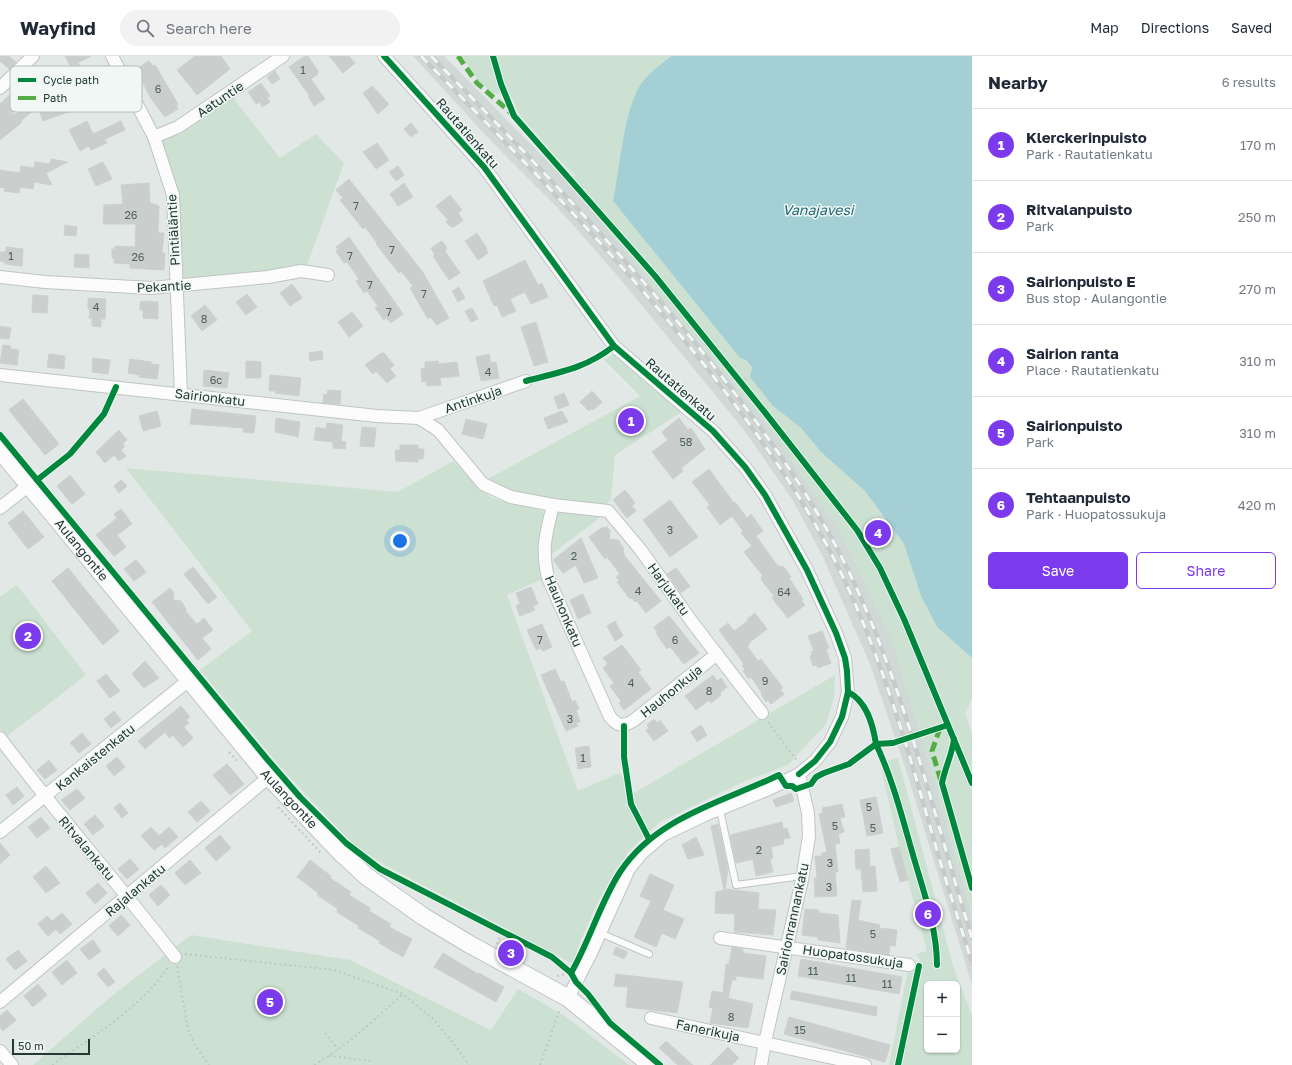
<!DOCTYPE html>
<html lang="en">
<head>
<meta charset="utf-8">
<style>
  :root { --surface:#fff; --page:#f2f2f3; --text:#1f2937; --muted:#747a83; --line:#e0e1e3; --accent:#7c3aed }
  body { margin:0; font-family:"Golos Text",sans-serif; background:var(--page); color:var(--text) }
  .controls { position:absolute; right:12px; bottom:12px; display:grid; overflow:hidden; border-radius:6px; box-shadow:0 1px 3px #0004 }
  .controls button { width:36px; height:36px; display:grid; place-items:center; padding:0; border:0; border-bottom:1px solid var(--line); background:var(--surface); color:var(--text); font:20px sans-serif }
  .scale { position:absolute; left:12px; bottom:10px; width:78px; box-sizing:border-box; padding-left:4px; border:2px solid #223a33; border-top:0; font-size:11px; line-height:14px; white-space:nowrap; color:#223a33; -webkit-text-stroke:3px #f0f7f4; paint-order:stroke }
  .you { position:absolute; left:400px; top:485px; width:14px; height:14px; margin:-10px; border:3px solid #fff; border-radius:50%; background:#1a73e8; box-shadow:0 0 0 6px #1a73e833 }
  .badge { display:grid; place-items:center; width:26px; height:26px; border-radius:50%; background:var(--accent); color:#fff; font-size:13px; font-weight:700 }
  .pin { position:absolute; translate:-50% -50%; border:2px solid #fff; box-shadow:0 1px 4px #0006 }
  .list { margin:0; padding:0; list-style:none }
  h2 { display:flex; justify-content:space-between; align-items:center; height:52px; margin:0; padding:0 16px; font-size:17px }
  h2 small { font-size:13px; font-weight:400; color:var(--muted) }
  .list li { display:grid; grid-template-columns:26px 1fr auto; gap:12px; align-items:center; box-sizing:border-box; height:72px; padding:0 16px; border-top:1px solid var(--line) }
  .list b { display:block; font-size:15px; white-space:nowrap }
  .list p { margin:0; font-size:13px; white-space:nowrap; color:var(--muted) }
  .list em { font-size:13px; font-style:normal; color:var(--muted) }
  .actions { display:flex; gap:8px; padding:12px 16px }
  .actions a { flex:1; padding:9px 0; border:1px solid var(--accent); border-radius:6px; text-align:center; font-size:14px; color:var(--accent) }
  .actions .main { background:var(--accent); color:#fff }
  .icon { flex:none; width:22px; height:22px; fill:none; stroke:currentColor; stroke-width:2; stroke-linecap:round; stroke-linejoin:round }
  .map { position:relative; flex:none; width:972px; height:1009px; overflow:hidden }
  header { display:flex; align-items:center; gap:24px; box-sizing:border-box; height:56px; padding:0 20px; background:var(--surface); border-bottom:1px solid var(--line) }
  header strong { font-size:19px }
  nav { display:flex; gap:22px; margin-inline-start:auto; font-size:14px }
  .search { width:280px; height:36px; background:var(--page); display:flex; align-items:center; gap:10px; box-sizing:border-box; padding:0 14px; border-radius:22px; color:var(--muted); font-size:15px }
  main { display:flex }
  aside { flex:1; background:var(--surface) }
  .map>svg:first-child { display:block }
  .built { fill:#d0d9d5 }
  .green { fill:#cce1d2; fill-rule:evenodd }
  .water { fill:#a4d0d5 }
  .building { fill:#cacfcd; stroke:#cbd1ce }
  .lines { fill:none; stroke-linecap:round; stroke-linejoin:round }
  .lane-casing { stroke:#bfc5c2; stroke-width:8 }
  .street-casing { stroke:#bfc5c2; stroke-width:14 }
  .secondary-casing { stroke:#bfc6c3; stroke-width:19 }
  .path { stroke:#c0c8c4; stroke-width:2; stroke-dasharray:2 3; stroke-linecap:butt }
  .lane { stroke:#fbfcfb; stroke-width:6 }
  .street { stroke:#fbfcfb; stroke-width:12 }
  .secondary { stroke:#fbfcfb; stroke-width:17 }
  .rail-casing { stroke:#c6cac9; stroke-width:4.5 }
  .rail { stroke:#f0f7f4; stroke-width:3; stroke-dasharray:9; stroke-linecap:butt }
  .quiet { stroke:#53ac45; stroke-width:5; stroke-dasharray:10 5; stroke-linecap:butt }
  .cycleway-casing { stroke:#f0f7f4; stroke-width:8 }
  .cycleway { stroke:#00873e; stroke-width:6 }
  .labels { text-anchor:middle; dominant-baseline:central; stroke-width:3; stroke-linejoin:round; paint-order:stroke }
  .number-label { font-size:11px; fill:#4d605a }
  .street-label { font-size:13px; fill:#223a33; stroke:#f0f7f4 }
  .water-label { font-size:14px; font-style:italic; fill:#1f6873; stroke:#f0f7f4 }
  .key { fill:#f0f7f4; stroke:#b2beba; stroke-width:1 }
  .key-label { font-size:11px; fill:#223a33 }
</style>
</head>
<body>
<header>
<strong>Wayfind</strong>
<div class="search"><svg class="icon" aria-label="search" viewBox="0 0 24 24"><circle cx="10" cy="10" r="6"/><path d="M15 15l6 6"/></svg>Search here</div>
<nav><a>Map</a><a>Directions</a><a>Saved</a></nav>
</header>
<main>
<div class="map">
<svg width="972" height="1009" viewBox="0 0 972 1009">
  <rect width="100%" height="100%" fill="#e2e8e5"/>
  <polygon class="built" points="413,0 444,0 569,127 772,375 841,476 892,584 919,671 972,860 972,929 907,717 870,608 822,499 792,443 744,374 616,218 557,151 492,86"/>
  <g class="green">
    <polygon points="461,0 671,0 643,25 613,145 740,302 746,304 773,350 801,372 821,396 865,435 904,488 921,540 937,571 972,602 972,643 965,657 972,677 972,860 919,671 892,584 841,476 772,375 569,127 575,119 556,101 519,58 511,39 493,37 480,27"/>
    <polygon points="230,38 280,102 316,78 344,107 307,209 294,213 181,224 159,83"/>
    <polygon points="614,298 653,333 683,355 615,399 611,444 604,451 515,437 486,424 640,340 604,304"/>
    <polygon points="453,405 477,430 492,442 543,455 545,462 539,497 545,522 507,539 578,735 619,717 634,737 835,619 834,642 826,668 788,709 745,725 660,766 630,794 613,818 599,844 580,886 573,908 383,808 354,789 284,715 200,614 252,575 126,412 398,436"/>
    <polygon points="563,455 603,459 548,501 554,457"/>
    <polygon points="17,529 86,619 6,681 0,673 0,541"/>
    <path d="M898,702L953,910L972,959V1009H889L908,914H914L920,904L916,898L927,895L899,791L880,707ZM927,928H957V994H927Z"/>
    <polygon points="191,879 350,904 491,974 518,933 565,960 629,1009 33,1009 108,943"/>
  </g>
  <path class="water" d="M671,0H972V602L937,571L921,540L904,488L865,435L821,396L801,372L773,350L750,321L752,312L746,304L740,302L613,145C620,112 624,50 643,25C650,16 662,8 671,0Z"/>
  <g class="building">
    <polygon points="0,0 9,0 16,6 9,13 0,5"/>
    <polygon points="65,0 91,0 78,7 87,23 97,18 106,34 91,41 89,37 85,38"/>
    <polygon points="195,0 221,0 230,13 197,39 177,14"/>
    <polygon points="305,0 308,0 318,15 318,18 311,23 325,43 314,50 308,40 309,39 289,11"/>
    <polygon points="329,0 349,0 355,7 343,17"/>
    <polygon points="149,5 153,10 155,9 178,48 176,49 178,53 165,61 150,41 136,13"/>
    <polygon points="36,14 46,28 9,60 38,50 22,64 21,67 0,84 0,48"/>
    <polygon points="275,15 280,23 272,28 267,21"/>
    <polygon points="261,27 270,40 267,41 270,46 262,51 260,46 256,48 248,36"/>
    <polygon points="372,30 389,48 378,58 363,37"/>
    <polygon points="69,41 74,54 43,65 40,57 59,50 57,45"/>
    <polygon points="87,65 93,78 121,65 125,74 105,83 107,87 91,94 89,90 80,95 69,74"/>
    <polygon points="411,67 418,76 411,81 404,73"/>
    <polygon points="377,87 389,104 376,113 363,96"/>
    <polygon points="51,103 68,106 46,117 52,129 34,126 33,133 20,131 19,137 4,135 5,131 0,132 0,114 20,117 21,110 34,112 35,106 50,108"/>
    <polygon points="103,106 112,123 96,130 88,113"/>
    <polygon points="398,110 404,119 396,125 389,116"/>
    <polygon points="349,123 422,215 449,262 437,269 430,261 428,263 410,232 413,230 401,215 399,217 376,188 377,187 365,171 363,173 340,144 343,142 336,134"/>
    <polygon points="149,127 150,147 159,150 158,177 164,177 162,197 165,197 164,214 130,212 130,208 114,207 114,202 112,202 112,193 115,193 115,190 135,191 136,168 103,168 104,149 123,148 121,129"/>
    <polygon points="404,127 413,141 398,150 390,138"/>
    <polygon points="450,139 462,154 458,157 463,164 454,171 451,171 446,166 448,164 436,150"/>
    <polygon points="65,169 77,171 76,180 64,179"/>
    <polygon points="477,177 487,193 486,194 488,197 478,204 465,185"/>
    <polygon points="349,181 403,258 391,267 386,262 384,264 375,252 378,250 367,235 364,237 356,225 359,223 347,206 344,207 336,195 338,193 336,191"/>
    <polygon points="442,185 447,192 445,195 460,217 449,224 433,200 435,199 431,192"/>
    <polygon points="6,191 23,193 22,210 5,208 5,206 0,205 0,196 6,196"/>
    <polygon points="75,198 89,199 89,212 74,211"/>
    <polygon points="525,204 538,229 542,227 548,241 531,248 525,236 510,243 516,255 502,261 497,249 494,250 483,225"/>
    <polygon points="292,228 302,242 290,250 280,237"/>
    <polygon points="459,231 465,242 458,246 452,235"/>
    <polygon points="247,238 257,251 246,259 236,246"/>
    <polygon points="33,239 48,240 47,257 32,256"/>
    <polygon points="88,242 106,243 105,263 101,263 101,271 92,270 92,262 89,262 90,253 88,253"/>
    <polygon points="144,245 158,246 158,263 143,262 143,254 140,254 140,246"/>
    <polygon points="205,249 217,264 202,275 191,260"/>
    <polygon points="472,252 478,263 471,266 465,255"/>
    <polygon points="352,256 363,270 349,281 338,266"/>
    <polygon points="536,266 548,306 534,310 521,271"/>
    <polygon points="0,270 11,272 9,283 0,282"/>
    <polygon points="3,289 11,290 10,293 19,294 17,309 0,307"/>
    <polygon points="322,295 323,303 310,305 309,297"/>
    <polygon points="381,297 384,297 394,309 390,313 396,320 387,327 376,315 373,318 365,309"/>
    <polygon points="49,298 65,300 64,313 47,311"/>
    <polygon points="489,298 491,307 496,306 499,322 481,325 476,301"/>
    <polygon points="93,302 110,304 108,318 92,316"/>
    <polygon points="130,303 151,306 151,308 159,309 157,323 139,321 140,319 128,317"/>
    <polygon points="246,305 261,306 261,322 246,322"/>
    <polygon points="438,305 439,308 457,306 459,320 440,322 441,329 427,330 426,325 422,326 421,313 425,312 425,306"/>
    <polygon points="204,314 229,317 227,332 203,330"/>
    <polygon points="270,319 301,322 299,340 275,337 276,335 269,335"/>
    <polygon points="328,334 341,335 340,348 323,347 324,338 327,339"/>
    <polygon points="592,335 602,346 593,354 591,353 589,355 580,346"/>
    <polygon points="564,337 569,349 558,353 554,341"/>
    <polygon points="23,343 59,388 45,399 9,354"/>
    <polygon points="192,353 256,360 254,377 243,376 244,372 190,368"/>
    <polygon points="157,355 161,370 143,375 139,360"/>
    <polygon points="562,355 568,366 548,373 544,362"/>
    <polygon points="276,362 300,366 298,381 275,376"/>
    <polygon points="679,362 688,374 691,372 705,393 681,412 683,415 673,423 652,396 668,384 662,376"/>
    <polygon points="466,363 487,368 483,383 462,378"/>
    <polygon points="327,367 343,369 341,385 346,386 345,393 333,392 333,386 314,384 316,371 326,373"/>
    <polygon points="362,371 376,372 374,391 360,390"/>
    <polygon points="119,374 127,384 122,388 125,390 121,394 126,400 119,405 114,399 105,407 96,396"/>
    <polygon points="400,389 418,389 418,393 424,393 423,403 418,403 418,406 396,405 395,394 400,394"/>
    <polygon points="709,413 734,447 735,446 747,462 751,458 763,475 756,480 777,509 781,511 783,510 791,521 789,522 803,543 801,544 805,549 788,562 775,546 772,541 774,540 762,525 761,521 763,520 744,496 752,490 741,477 743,475 732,460 720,469 707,451 710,449 692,426"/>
    <polygon points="70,419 85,438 72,448 57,430"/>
    <polygon points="121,424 127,430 119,437 114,430"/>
    <polygon points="625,434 635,447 632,450 636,455 627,462 613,444"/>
    <polygon points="670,444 698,481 670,501 643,464"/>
    <polygon points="121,453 132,468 117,479 126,491 114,500 96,479 117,462 114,458"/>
    <polygon points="23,455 44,481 28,493 8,467"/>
    <polygon points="607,471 610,475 609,483 618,484 623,491 624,499 661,545 646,557 637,545 635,546 632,542 630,543 617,526 619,524 616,521 620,518 607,501 605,503 589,481 601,472"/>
    <polygon points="581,482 598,522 584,527 576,509 563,517 553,504"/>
    <polygon points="136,504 146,516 134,525 124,513"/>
    <polygon points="193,511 217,541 208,548 184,518"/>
    <polygon points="68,512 119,575 103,589 52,525"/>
    <polygon points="676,512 690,530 681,537 667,518"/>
    <polygon points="531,531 538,548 533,550 535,554 520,560 516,550 520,548 516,537"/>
    <polygon points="170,532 174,537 173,544 181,545 186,553 186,556 197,568 204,562 213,574 202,582 211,593 198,604 152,546"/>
    <polygon points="583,538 591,557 578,563 570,544"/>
    <polygon points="755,557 767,573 749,587 750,588 747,590 758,605 761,603 783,632 780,634 784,638 771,648 768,644 766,646 761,638 762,637 751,621 749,623 743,615 745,613 742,610 744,608 719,574 728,567 734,575 749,564 747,563"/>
    <polygon points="669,560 699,597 684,608 672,593 669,591 667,593 656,577 657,576 654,571"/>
    <polygon points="615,565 623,580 615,585 607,570"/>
    <polygon points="542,568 552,591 543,595 541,592 536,594 527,574"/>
    <polygon points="822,575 829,592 826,593 831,607 818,612 816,609 813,610 810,600 812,599 811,596 814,595 808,580"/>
    <polygon points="622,589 641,614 638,616 651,633 624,654 619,647 621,645 610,630 614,627 603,612 608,608 603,602"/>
    <polygon points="145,605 159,622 144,632 132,618"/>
    <polygon points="555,613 561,626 564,625 572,646 575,644 579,653 576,654 580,666 576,667 578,670 566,675 541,619"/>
    <polygon points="106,618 120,635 110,642 97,625"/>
    <polygon points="713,619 717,625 721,622 727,631 720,637 721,639 711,647 709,644 696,654 685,640"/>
    <polygon points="181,650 190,661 186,664 189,667 184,671 193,682 183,691 173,679 169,682 165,676 145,693 138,685"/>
    <polygon points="114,655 121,664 111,672 104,663"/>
    <polygon points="654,663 657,667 660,664 668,675 654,685 646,674 649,672 647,669"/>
    <polygon points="701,669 707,679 697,686 691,676"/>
    <polygon points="82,677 91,688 79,697 70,687"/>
    <polygon points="589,690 591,711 578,713 575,692"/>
    <polygon points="117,701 125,711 114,720 106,710"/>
    <polygon points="49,704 57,714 45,723 37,714"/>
    <polygon points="227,708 244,728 230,739 213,719"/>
    <polygon points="17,731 24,740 13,749 6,739"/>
    <polygon points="77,733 85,742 70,754 61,744"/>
    <polygon points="791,737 794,745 776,751 773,744"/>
    <polygon points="876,741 883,777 867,780 860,744"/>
    <polygon points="201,745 210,755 197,766 188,756"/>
    <polygon points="120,747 128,757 122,762 114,752"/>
    <polygon points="842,748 845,761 840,762 844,776 838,778 840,787 835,788 838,816 835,816 837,840 815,841 814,822 817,822 815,800 822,800 822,797 827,796 819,758 823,757 822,752"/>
    <polygon points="95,759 104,770 93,779 84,768"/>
    <polygon points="41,761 50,772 37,782 28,771"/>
    <polygon points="782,766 783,773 787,772 790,782 783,783 784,788 771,791 773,802 770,803 773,816 756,820 753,803 736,807 730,779"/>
    <polygon points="718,768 728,814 725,833 759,837 758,853 776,854 773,879 734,876 735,858 715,857 716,836 724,834 711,770"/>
    <polygon points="151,771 159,780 169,771 178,781 165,792 162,788 154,794 141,780"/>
    <polygon points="220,779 231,792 216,805 205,792"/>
    <polygon points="696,781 704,799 688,803 682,789"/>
    <polygon points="0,787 10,799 0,808"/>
    <polygon points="899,791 908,824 900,826 891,793"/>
    <polygon points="869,793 870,811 875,810 877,835 863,836 861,813 856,813 855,794"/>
    <polygon points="130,803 139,813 127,823 118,813"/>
    <polygon points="190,804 201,817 185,829 175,817"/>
    <polygon points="310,804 331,820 330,822 351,836 349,839 370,852 369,855 391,868 389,871 412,883 403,901 379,887 380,885 358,872 359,870 337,856 338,853 317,839 318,837 297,821"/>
    <polygon points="46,810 60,827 46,837 33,821"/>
    <polygon points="650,818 674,829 663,854 684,863 675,883 662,877 656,891 634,881 651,845 640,840"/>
    <polygon points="98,827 107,837 95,848 86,837"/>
    <polygon points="161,829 170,839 158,850 149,839"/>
    <polygon points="852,844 861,845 858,864 880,869 879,872 897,874 895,890 890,889 889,899 846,892"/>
    <polygon points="805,853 819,854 819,857 838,859 840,887 818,884 818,881 802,879"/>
    <polygon points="62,857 72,868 60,878 56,873 48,880 38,868 47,860 52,865"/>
    <polygon points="121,859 130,869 118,880 109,870"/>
    <polygon points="93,884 101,895 89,904 80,893"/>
    <polygon points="616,891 628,896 624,903 613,898"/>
    <polygon points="732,891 743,893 743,897 766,900 763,923 736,920 736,924 732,924 728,942 753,948 748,972 710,967 713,952 709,951 712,935 723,937 726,908 729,908"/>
    <polygon points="18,894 27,905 15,914 6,903"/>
    <polygon points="443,897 478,918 479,917 504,931 496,946 434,911"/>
    <polygon points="801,903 902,921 899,938 798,920"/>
    <polygon points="67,904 77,917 62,929 52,916"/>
    <polygon points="104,912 115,926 108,931 97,918"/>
    <polygon points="616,918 683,926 677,957 626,951 628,931 614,930"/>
    <polygon points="38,928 47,939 33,951 24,940"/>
    <polygon points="792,935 877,951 876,960 790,943"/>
    <polygon points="7,954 16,964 3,975 0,971 0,960"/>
    <polygon points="789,961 890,989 885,1006 784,978"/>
    <polygon points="666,985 693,1009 678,1009 659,992"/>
    <polygon points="728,991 739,1002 732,1009 710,1009"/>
  </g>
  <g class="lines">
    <defs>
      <g id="lane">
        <polyline points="720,754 736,829 802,820"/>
        <polyline points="600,877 649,898"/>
      </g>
      <g id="street">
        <polyline points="112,0 154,81 173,139 181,338"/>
        <polyline points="384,0 484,111 614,290 713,375 745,411 765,439 807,514 836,577 845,602 848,636 842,661 830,686 815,705 799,718 769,733 705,759 663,779 641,798 629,813 591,897 568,942"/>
        <polyline points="0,32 33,0"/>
        <polyline points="154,81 178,71 283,0"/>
        <polyline points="0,221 45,226 151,232 268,221 301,215 328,219"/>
        <polyline points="0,319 377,360 419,362 526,325"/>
        <path d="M419,362L438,374L483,428L511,441L553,449C546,479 541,491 548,522L610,661C618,670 622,671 633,665L717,598"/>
        <polyline points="553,449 608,455 640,493 692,566 762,657"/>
        <polyline points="0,452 28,430"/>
        <path d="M0,682C56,757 118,827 175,901"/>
        <polyline points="0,776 189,624"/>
        <polyline points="720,882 909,909"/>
        <polyline points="0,946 269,721"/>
        <polyline points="651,962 865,1009"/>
        <polyline points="0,995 12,1009"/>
        <polyline points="761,1009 765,986 802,824 809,780 808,757 799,718"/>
      </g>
      <g id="secondary">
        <path id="s1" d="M0,394L269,721L340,796L366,820L424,861L469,888L568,942L651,1009"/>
      </g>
    </defs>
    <use href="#lane" class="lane-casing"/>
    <use href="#street" class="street-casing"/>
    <use href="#secondary" class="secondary-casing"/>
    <g class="path">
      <polyline points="731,313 736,309"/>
      <polyline points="741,326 746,322"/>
      <polyline points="862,483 899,454"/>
      <polyline points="768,666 798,706"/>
      <polyline points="229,696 238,706"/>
      <polyline points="278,751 321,797"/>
      <polyline points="497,888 502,875"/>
      <polyline points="185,898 334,914 403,938 433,963 458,993 469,1009"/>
      <polyline points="520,901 527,888"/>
      <polyline points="177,910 188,974 196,991 209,1009"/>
      <polyline points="557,920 568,918"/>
      <polyline points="325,977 338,993"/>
      <polyline points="329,1000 370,1005"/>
      <path d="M52,1009C93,980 141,952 169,910"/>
      <path d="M314,1009C347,990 375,963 403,938"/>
      <polyline points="540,1009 560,953"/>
    </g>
    <use href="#lane" class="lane"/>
    <use href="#street" class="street"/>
    <use href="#secondary" class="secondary"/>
    <defs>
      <g id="rail">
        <path d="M421,0C525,106 629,211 720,329C767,390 810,452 843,521C885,610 911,704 938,798C949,835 961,871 972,907"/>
        <path d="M431,0C530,101 628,202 716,313C766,377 814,443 849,516C905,633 934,760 972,882"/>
      </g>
    </defs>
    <use href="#rail" class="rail-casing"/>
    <use href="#rail" class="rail"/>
    <g class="quiet">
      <polyline points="458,0 477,27 511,57"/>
      <polyline points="940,672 932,695 941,725"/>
    </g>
    <defs>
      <g id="cycleway">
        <polyline points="384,0 484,111 614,290 713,375 745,411 765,439 807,514 836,577 845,602 847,615 848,636 842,661 830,686 815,705 799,718"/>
        <polyline points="493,0 501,28 514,60 655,220 767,359 857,474 880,512 904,563 972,727"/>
        <path d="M526,325C561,316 586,312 614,290"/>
        <polyline points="0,379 267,703 300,741 346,787 380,813 552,901 571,917 576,926 588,938 610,967 660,1009"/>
        <polyline points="37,424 70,398 104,358 116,331"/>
        <path d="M848,636C867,645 873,669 876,688L893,687L948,669"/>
        <polyline points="624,670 624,701 631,748 649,783"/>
        <path d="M954,683C952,699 945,712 942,727L972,832"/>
        <path d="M571,917C590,884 600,847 620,816C656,761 723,746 779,719L786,730H792L796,733L811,728L816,721L824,717L849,708L876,688C893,724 902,761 913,799C923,834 937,872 937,909"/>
        <polyline points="898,1009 919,910"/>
      </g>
    </defs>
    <use href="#cycleway" class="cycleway-casing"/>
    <use href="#cycleway" class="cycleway"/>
  </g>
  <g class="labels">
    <g class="number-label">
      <text x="303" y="13">1</text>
      <text x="158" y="32">6</text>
      <text x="356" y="149">7</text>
      <text x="131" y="158">26</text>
      <text x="392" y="193">7</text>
      <text x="11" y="199">1</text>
      <text x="350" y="199">7</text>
      <text x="138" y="200">26</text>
      <text x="370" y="228">7</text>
      <text x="424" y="237">7</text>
      <text x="96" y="250">4</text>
      <text x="389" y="255">7</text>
      <text x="204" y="262">8</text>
      <text x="488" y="315">4</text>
      <text x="216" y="323">6c</text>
      <text x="686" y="385">58</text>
      <text x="670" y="473">3</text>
      <text x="574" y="499">2</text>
      <text x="638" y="534">4</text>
      <text x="784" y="535">64</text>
      <text x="540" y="583">7</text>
      <text x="675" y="583">6</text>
      <text x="765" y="624">9</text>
      <text x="631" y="626">4</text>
      <text x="709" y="634">8</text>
      <text x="570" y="662">3</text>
      <text x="583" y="701">1</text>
      <text x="869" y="750">5</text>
      <text x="835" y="769">5</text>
      <text x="873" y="771">5</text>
      <text x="759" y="793">2</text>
      <text x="830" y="806">3</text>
      <text x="829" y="830">3</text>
      <text x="873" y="877">5</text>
      <text x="813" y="914">11</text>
      <text x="851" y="921">11</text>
      <text x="887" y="927">11</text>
      <text x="731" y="960">8</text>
      <text x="800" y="973">15</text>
    </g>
    <g class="street-label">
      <text transform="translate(220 43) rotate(-34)">Aatuntie</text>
      <text transform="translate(468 77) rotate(49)">Rautatienkatu</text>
      <text transform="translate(173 174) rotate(-93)">Pintiäläntie</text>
      <text transform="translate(164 230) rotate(-3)">Pekantie</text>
      <text transform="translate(681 333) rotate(41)">Rautatienkatu</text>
      <text transform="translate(210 341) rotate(7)">Sairionkatu</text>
      <text transform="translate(473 343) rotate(-19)">Antinkuja</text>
      <text stroke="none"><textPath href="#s1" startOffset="129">Aulangontie</textPath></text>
      <text transform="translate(669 533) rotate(54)">Harjukatu</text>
      <text transform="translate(564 555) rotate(67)">Hauhonkatu</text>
      <text transform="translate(671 635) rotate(-39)">Hauhonkuja</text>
      <text transform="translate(95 701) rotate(-39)">Kankaistenkatu</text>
      <text stroke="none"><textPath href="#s1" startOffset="453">Aulangontie</textPath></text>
      <text transform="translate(87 792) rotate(50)">Ritvalankatu</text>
      <text transform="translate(135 834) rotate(-40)">Rajalankatu</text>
      <text transform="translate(792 863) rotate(-78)">Sairionrannankatu</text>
      <text transform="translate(853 900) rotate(8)">Huopatossukuja</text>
      <text transform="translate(708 974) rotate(12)">Fanerikuja</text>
    </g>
    <g class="water-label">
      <text x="818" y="153">Vanajavesi</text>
    </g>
  </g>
  <rect x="10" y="10" width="132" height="46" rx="6" class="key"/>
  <rect x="18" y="22" width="18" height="4" fill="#00873e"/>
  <rect x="18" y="40" width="18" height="4" fill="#53ac45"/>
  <g class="key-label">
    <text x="43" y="28">Cycle path</text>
    <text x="43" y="46">Path</text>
  </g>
</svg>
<div class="controls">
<button>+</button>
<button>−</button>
</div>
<div class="scale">50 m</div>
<div class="you"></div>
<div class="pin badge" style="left:631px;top:365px">1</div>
<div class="pin badge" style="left:28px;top:580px">2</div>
<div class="pin badge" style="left:511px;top:897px">3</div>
<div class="pin badge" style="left:878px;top:477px">4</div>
<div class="pin badge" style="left:270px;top:946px">5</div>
<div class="pin badge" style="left:928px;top:858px">6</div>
</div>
<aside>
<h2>Nearby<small>6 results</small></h2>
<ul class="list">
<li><span class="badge">1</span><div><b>Klerckerinpuisto</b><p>Park · Rautatienkatu</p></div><em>170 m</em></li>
<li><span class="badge">2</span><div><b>Ritvalanpuisto</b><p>Park</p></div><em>250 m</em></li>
<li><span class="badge">3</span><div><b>Sairionpuisto E</b><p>Bus stop · Aulangontie</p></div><em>270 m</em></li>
<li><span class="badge">4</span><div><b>Sairion ranta</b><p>Place · Rautatienkatu</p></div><em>310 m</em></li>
<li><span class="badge">5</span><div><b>Sairionpuisto</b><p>Park</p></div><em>310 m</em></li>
<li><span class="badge">6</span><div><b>Tehtaanpuisto</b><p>Park · Huopatossukuja</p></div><em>420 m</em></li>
</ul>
<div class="actions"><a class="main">Save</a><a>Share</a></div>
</aside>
</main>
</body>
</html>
